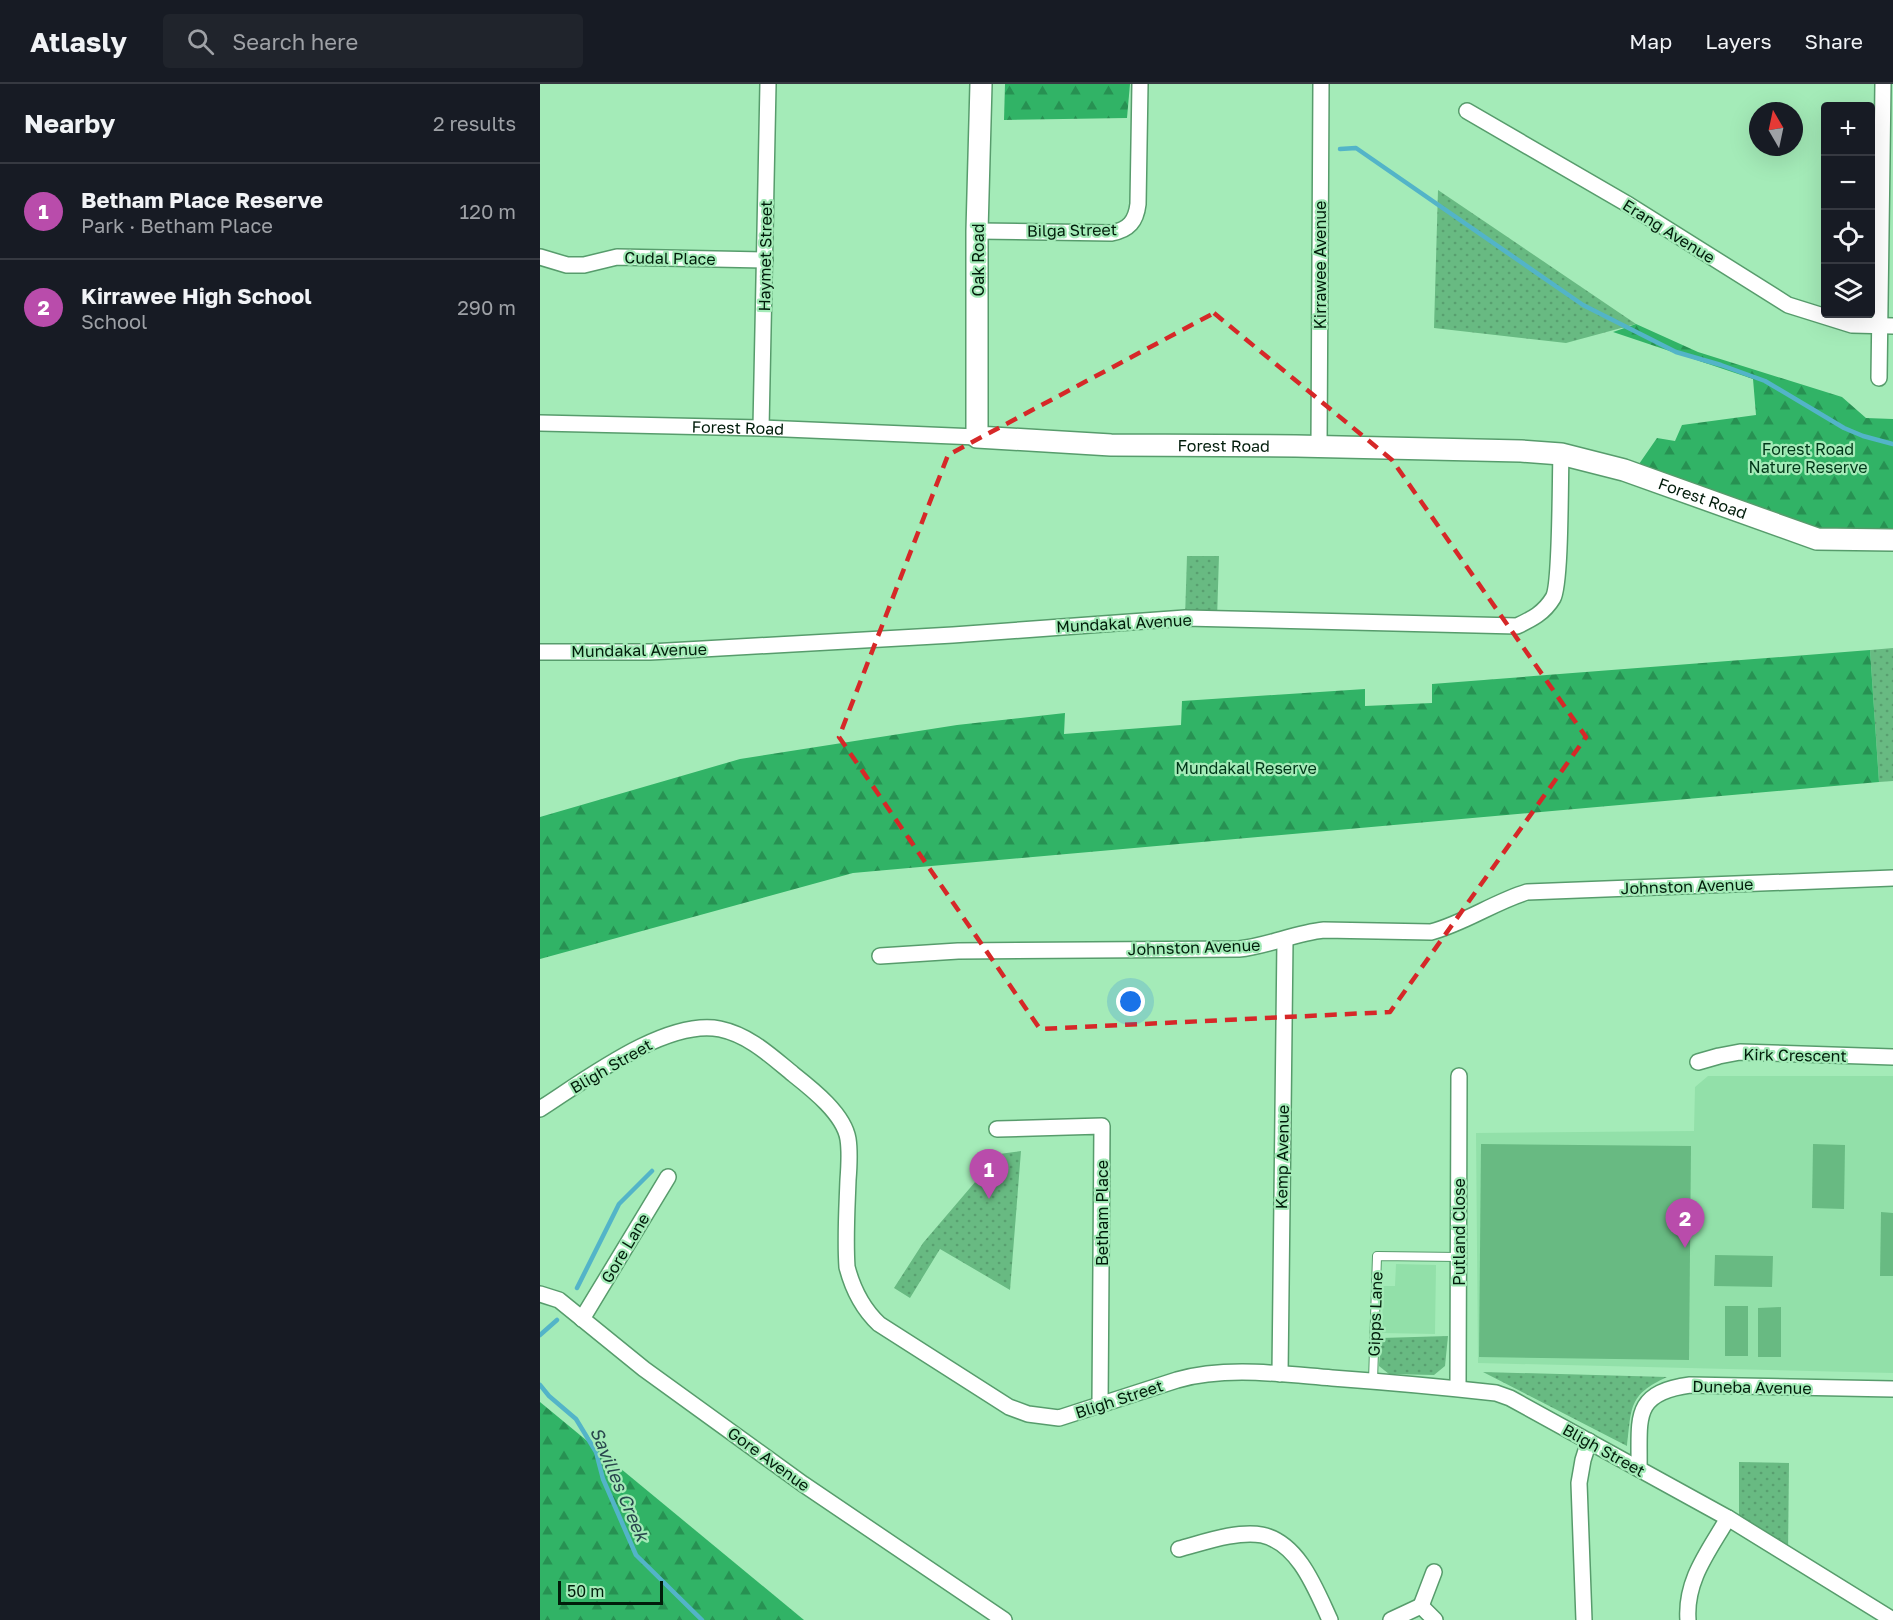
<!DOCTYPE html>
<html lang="en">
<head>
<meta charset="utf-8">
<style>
  :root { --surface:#171b24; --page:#20242c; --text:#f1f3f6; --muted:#9ea1a6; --line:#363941; --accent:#b94cab }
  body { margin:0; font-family:"Golos Text",sans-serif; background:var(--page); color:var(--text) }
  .controls { position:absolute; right:18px; top:18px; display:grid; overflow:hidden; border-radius:6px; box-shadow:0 6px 24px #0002 }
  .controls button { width:54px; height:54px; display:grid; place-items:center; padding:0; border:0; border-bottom:2px solid var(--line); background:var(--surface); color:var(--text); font:30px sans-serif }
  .compass { position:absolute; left:1209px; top:18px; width:54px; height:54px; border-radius:50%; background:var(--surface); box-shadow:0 6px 24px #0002; rotate:351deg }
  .scale { position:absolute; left:18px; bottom:15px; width:105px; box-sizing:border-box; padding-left:6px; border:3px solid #011c0a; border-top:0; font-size:16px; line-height:21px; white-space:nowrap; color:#011c0a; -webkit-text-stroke:4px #a4ebb8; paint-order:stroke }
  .you { position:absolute; left:591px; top:918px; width:21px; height:21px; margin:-15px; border:4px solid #fff; border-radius:50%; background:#1a73e8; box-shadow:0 0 0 9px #1a73e833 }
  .badge { display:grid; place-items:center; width:39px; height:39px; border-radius:50%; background:var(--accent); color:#fff; font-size:20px; font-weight:700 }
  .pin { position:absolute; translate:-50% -50px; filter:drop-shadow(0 2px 3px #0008) }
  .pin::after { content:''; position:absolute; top:32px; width:21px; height:18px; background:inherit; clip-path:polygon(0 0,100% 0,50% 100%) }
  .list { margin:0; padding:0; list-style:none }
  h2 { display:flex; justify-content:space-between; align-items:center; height:78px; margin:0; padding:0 24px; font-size:26px }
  h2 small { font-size:20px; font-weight:400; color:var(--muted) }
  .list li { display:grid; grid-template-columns:39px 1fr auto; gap:18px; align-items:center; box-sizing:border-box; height:96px; padding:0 24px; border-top:2px solid var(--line) }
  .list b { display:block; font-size:22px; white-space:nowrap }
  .list p { margin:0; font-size:20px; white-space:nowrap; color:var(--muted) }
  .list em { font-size:20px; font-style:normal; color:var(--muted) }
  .icon { flex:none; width:33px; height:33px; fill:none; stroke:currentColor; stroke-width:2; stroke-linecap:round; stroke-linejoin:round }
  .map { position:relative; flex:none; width:1353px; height:1536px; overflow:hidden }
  header { display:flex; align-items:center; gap:36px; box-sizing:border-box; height:84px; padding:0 30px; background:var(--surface); border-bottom:2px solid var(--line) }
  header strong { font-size:28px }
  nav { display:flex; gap:33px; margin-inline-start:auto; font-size:21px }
  .search { width:420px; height:54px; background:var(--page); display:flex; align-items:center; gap:15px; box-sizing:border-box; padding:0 21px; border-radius:6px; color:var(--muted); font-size:22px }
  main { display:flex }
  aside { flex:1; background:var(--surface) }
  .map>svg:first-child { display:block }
  .built { fill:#92e0a9 }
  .grass { fill:url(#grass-dots) }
  .forest { fill:url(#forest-firs) }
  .garden { fill:#68ba82 }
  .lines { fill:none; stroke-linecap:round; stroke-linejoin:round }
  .stream { stroke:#53b4c8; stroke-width:4.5 }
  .lane-casing { stroke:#579c6c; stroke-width:10 }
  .street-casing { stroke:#579c6c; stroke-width:18 }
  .secondary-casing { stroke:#579c6c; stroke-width:24 }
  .lane { stroke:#fff; stroke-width:8 }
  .street { stroke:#fff; stroke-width:15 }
  .secondary { stroke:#fff; stroke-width:21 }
  .marked { fill:none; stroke:#d62828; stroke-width:4.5; stroke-dasharray:12 8; stroke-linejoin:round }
  .labels { text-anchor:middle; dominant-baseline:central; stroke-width:4.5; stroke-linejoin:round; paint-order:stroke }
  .street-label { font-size:16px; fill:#011c0a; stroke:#a4ebb8 }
  .park-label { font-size:16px; fill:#013719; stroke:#a4ebb8 }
  .water-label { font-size:18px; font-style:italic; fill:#29484e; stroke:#a4ebb8 }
</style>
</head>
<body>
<header>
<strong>Atlasly</strong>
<div class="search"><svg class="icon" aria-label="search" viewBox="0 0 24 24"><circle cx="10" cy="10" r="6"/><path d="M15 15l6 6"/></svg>Search here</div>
<nav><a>Map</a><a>Layers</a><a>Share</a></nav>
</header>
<main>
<aside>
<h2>Nearby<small>2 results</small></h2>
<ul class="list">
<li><span class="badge">1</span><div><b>Betham Place Reserve</b><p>Park · Betham Place</p></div><em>120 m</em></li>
<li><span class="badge">2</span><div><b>Kirrawee High School</b><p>School</p></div><em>290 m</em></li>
</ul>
</aside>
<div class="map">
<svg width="1353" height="1536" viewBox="0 0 1353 1536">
  <defs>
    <pattern id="grass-dots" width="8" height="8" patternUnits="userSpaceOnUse" patternTransform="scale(1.5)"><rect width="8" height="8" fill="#68ba82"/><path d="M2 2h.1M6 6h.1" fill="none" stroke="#589f6f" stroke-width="1.8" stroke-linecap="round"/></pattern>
    <pattern id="forest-firs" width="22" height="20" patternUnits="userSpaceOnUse" patternTransform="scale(1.5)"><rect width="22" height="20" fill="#31b366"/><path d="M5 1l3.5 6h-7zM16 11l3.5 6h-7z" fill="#279152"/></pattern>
  </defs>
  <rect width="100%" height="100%" fill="#a4ebb8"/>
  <g class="built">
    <polygon points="1168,992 1353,992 1353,1289 938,1279 936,1049 1154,1047 1155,1003"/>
    <polygon points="856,1180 896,1181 895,1250 842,1249 843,1202 855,1202"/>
  </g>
  <g class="grass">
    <polygon points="898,106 1096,240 1026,259 894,244"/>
    <polygon points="647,472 679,472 677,535 645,534"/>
    <polygon points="1353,564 1353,697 1339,698 1330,566"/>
    <polygon points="481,1067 470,1206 400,1165 370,1214 354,1204 383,1159 459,1070"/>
    <polygon points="908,1252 905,1282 894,1291 849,1290 839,1282 841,1254"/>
    <path d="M943,1288L1127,1293C1088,1311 1092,1323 1087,1362Z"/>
    <polygon points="1199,1378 1249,1379 1248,1471 1199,1441"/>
  </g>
  <g class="forest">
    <polygon points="465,0 590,0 587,34 464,36"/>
    <polygon points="1096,240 1158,268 1302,313 1326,334 1353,335 1353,453 1277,451 1099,380 1117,354 1135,357 1142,341 1216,331 1213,295 1073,248"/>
    <polygon points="1330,566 1339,698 313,789 0,875 0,733 200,675 417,641 525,629 524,650 641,641 642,617 825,605 825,622 892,619 892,600"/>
    <polygon points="0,1318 264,1536 0,1536"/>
  </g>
  <g class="garden">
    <polygon points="941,1060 1151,1062 1149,1276 939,1273"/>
    <polygon points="1273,1060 1305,1061 1304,1125 1272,1124"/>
    <polygon points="1341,1128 1353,1129 1353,1192 1340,1192"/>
    <polygon points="1175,1171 1233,1172 1232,1203 1174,1202"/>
    <rect x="1185" y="1222" width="23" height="50"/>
    <polygon points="1241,1223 1241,1273 1218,1273 1218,1224"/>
  </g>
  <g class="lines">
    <g class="stream">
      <polyline points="800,65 816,64 1043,221 1136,268 1181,281 1225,297 1304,344 1323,352 1353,360"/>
      <polyline points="37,1204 79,1120 112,1087"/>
      <polyline points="0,1251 17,1236"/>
      <polyline points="0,1301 9,1312 36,1335 56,1368 63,1395 96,1471 162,1536"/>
    </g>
    <defs>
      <polyline id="lane" points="833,1297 837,1172 919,1173"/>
      <g id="street">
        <polyline points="927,27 1089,121 1248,221 1312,241 1353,242"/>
        <path d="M437,147L571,149C589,146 596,137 598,120L600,0"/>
        <polyline points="0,173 27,181 44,181 77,173 225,176"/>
        <polyline points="1339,294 1343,0"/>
        <path id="s1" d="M0,339L221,344L437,353"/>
        <polyline points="221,344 228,0"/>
        <polyline points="779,363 781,0"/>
        <path d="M0,568H110L413,551L645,534L977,542C992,535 1004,529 1013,514C1021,501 1020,393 1021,370"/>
        <path d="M340,872L418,867L699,865C728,862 755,849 784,846L891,848C925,839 954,818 987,808L1353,794"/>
        <polyline points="1158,978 1179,972 1200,968 1353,973"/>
        <path d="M0,1025C44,997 126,934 180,945C209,951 231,972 253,990C272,1005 304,1030 308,1055C310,1068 309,1083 308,1096C307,1125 305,1154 307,1183C313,1206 322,1224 339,1240L469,1323L488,1330L519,1334L637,1296C686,1282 741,1290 792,1294C847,1298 902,1303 956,1309L970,1314L1188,1434L1353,1536"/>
        <polyline points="457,1045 562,1042 560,1321"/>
        <polyline points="0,1210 19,1216 104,1285 263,1400 464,1536"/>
        <polyline points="42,1235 128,1093"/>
        <polyline points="740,1290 745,856"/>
        <polyline points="918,1304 919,992"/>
        <path d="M1099,1385C1100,1335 1091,1309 1150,1301L1353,1305"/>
        <path d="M639,1465C662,1459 698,1446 722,1451C759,1459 776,1506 790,1536"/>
        <polyline points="881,1522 894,1488"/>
        <polyline points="851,1536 881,1522 895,1536"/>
        <polyline points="1044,1536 1039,1399 1043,1376 1049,1357"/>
        <path d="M1148,1536C1145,1496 1169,1467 1188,1434"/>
      </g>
      <g id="secondary">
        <path id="s2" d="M441,0L437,147V353L571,361L756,362L981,367L1021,370L1084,386L1277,455L1353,456"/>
      </g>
    </defs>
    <use href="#lane" class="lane-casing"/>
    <use href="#street" class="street-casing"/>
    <use href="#secondary" class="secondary-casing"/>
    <use href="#lane" class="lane"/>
    <use href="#street" class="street"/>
    <use href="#secondary" class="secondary"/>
  </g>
  <path class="marked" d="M674,229L852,376L1046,653L850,928L500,945L299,653L408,371Z"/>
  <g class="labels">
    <g class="street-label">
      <text transform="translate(532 146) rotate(-1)">Bilga Street</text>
      <text transform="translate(1129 147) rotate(32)">Erang Avenue</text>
      <text transform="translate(225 172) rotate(-89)">Haymet Street</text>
      <text transform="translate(130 174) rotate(1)">Cudal Place</text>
      <text transform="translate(438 176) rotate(-90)">Oak Road</text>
      <text transform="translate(780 181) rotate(-90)">Kirrawee Avenue</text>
      <text stroke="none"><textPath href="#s1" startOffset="198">Forest Road</textPath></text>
      <text stroke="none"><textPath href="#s2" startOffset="600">Forest Road</textPath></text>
      <text stroke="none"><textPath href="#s2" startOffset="1086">Forest Road</textPath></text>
      <text transform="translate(584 539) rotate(-3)">Mundakal Avenue</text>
      <text transform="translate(99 566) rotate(-1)">Mundakal Avenue</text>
      <text transform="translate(1147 802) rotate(-2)">Johnston Avenue</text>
      <text transform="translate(654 863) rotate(-2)">Johnston Avenue</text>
      <text transform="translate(1255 971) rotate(1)">Kirk Crescent</text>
      <text transform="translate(71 982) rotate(-30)">Bligh Street</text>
      <text transform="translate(742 1073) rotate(-89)">Kemp Avenue</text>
      <text transform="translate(562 1129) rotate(-90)">Betham Place</text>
      <text transform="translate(919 1148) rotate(-90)">Putland Close</text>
      <text transform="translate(85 1164) rotate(-59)">Gore Lane</text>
      <text transform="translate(835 1230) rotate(-88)">Gipps Lane</text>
      <text transform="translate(1212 1303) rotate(1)">Duneba Avenue</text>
      <text transform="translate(579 1315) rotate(-18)">Bligh Street</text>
      <text transform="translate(1064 1366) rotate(29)">Bligh Street</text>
      <text transform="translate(229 1375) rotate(36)">Gore Avenue</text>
    </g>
    <g class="park-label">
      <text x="1268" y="365">Forest Road<tspan x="1268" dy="18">Nature Reserve</tspan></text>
      <text x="706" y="684">Mundakal Reserve</text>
    </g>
    <g class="water-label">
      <text transform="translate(80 1400) rotate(67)">Savilles Creek</text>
    </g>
  </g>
</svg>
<div class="controls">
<button>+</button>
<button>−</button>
<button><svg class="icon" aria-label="locate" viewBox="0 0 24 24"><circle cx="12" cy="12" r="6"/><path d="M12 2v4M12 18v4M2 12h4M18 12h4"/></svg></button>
<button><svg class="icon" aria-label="layers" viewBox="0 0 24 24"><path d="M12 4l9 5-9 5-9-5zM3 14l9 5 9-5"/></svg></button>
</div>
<svg class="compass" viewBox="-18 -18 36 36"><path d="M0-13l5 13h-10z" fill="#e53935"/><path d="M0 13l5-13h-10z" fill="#9ea1a6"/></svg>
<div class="scale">50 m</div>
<div class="you"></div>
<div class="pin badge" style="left:449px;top:1115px">1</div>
<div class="pin badge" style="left:1145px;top:1164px">2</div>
</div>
</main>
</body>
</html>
